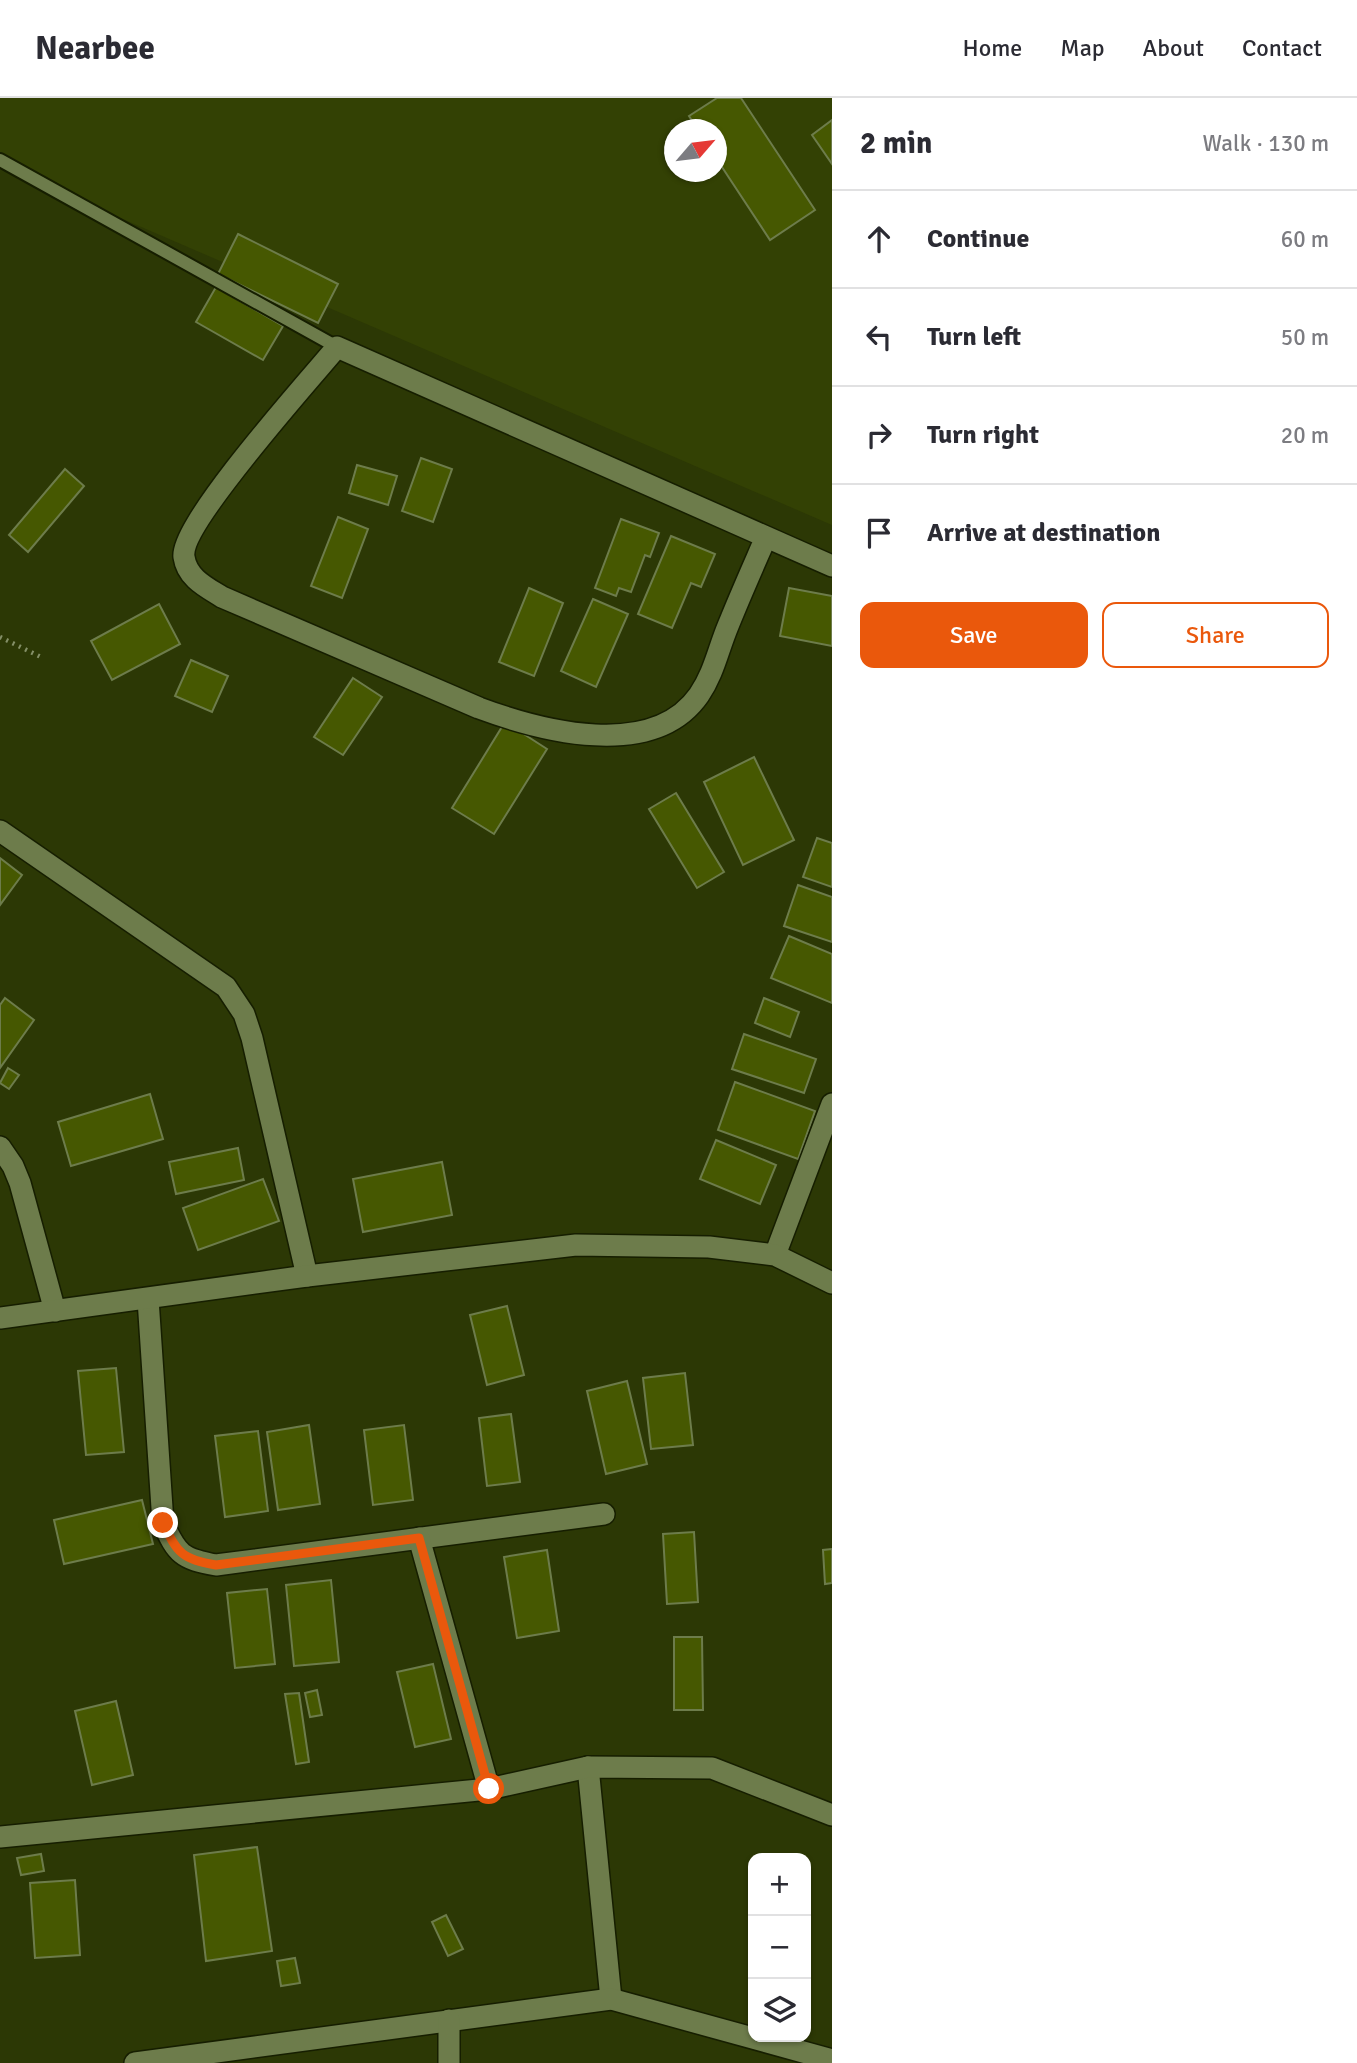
<!DOCTYPE html>
<html lang="en">
<head>
<meta charset="utf-8">
<style>
  :root { --surface:#fff; --page:#f7f7f7; --text:#2b2b33; --muted:#7c7c81; --line:#e1e1e2; --accent:#ea580c }
  body { margin:0; font-family:Signika,sans-serif; background:var(--page); color:var(--text) }
  .controls { position:absolute; right:21px; bottom:21px; display:grid; overflow:hidden; border-radius:14px; box-shadow:0 2px 5px #0004 }
  .controls button { width:63px; height:63px; display:grid; place-items:center; padding:0; border:0; border-bottom:2px solid var(--line); background:var(--surface); color:var(--text); font:35px sans-serif }
  .compass { position:absolute; left:664px; top:21px; width:63px; height:63px; border-radius:50%; background:var(--surface); box-shadow:0 2px 5px #0004; rotate:62deg }
  .stop { position:absolute; width:21px; height:21px; margin:-16px; border:5px solid #ea580c; border-radius:50%; background:#fff }
  .stop.end { background:#ea580c; border-color:#fff; box-shadow:0 2px 7px #0008 }
  .list { margin:0; padding:0; list-style:none }
  h2 { display:flex; justify-content:space-between; align-items:center; height:91px; margin:0; padding:0 28px; font-size:30px }
  h2 small { font-size:23px; font-weight:400; color:var(--muted) }
  .list li { display:grid; grid-template-columns:46px 1fr auto; gap:21px; align-items:center; box-sizing:border-box; height:98px; padding:0 28px; border-top:2px solid var(--line) }
  .list b { display:block; font-size:26px; white-space:nowrap }
  .list em { font-size:23px; font-style:normal; color:var(--muted) }
  .actions { display:flex; gap:14px; padding:21px 28px }
  .actions a { flex:1; padding:16px 0; border:2px solid var(--accent); border-radius:14px; text-align:center; font-size:24px; color:var(--accent) }
  .actions .main { background:var(--accent); color:#fff }
  .icon { flex:none; width:38px; height:38px; fill:none; stroke:currentColor; stroke-width:2; stroke-linecap:round; stroke-linejoin:round }
  .map { position:relative; flex:none; width:832px; height:1965px; overflow:hidden }
  header { display:flex; align-items:center; gap:42px; box-sizing:border-box; height:98px; padding:0 35px; background:var(--surface); border-bottom:2px solid var(--line) }
  header strong { font-size:33px }
  nav { display:flex; gap:38px; margin-inline-start:auto; font-size:24px }
  main { display:flex }
  aside { flex:1; background:var(--surface) }
  .map>svg:first-child { display:block }
  .built { fill:#334104; fill-rule:evenodd }
  .building { fill:#465801; stroke:#6d7c4b; stroke-width:2 }
  .lines { fill:none; stroke-linecap:round; stroke-linejoin:round }
  .lane-casing { stroke:#161e00; stroke-width:16 }
  .street-casing { stroke:#161e00; stroke-width:24 }
  .path { stroke:#848f67; stroke-width:4.5; stroke-dasharray:2 5; stroke-linecap:butt }
  .lane { stroke:#6d7c4b; stroke-width:12 }
  .street { stroke:#6d7c4b; stroke-width:21 }
  .route { stroke:#ea580c; stroke-width:9 }
</style>
</head>
<body>
<header>
<strong>Nearbee</strong>
<nav><a>Home</a><a>Map</a><a>About</a><a>Contact</a></nav>
</header>
<main>
<div class="map">
<svg width="832" height="1965" viewBox="0 0 832 1965">
  <rect width="100%" height="100%" fill="#2c3805"/>
  <path class="built" d="M0,0H832V427L0,68ZM674,32H716V74H674Z"/>
  <g class="building">
    <polygon points="717,0 741,0 815,112 770,142 716,60 716,32 698,32 689,18"/>
    <polygon points="832,22 832,66 812,37"/>
    <polygon points="238,136 338,186 318,225 218,176"/>
    <polygon points="216,189 283,228 263,262 196,224"/>
    <polygon points="421,360 452,371 433,424 402,413"/>
    <polygon points="357,367 397,378 388,407 349,395"/>
    <polygon points="65,371 84,388 28,454 9,437"/>
    <polygon points="338,419 368,431 342,500 311,488"/>
    <polygon points="621,421 659,435 650,459 645,457 631,494 619,490 616,498 595,490"/>
    <polygon points="671,438 715,456 701,489 691,485 672,530 638,516"/>
    <polygon points="529,490 563,505 534,578 499,564"/>
    <polygon points="789,490 832,498 832,548 780,538"/>
    <polygon points="593,501 628,516 596,589 561,573"/>
    <polygon points="159,506 180,546 112,582 91,543"/>
    <polygon points="191,562 228,578 212,614 175,598"/>
    <polygon points="353,580 382,599 343,657 314,639"/>
    <polygon points="505,624 547,651 494,736 452,710"/>
    <polygon points="754,659 794,742 743,767 704,684"/>
    <polygon points="676,695 724,774 697,790 649,711"/>
    <polygon points="817,740 832,745 832,789 803,779"/>
    <polygon points="0,760 22,777 0,807"/>
    <polygon points="798,787 832,799 832,844 784,828"/>
    <polygon points="789,838 832,856 832,905 771,880"/>
    <polygon points="5,900 34,922 0,970 0,907"/>
    <polygon points="764,900 799,914 790,939 755,925"/>
    <polygon points="744,936 816,961 804,995 732,971"/>
    <polygon points="8,970 19,977 9,991 0,985"/>
    <polygon points="735,984 815,1013 798,1061 718,1032"/>
    <polygon points="150,996 163,1041 71,1068 58,1024"/>
    <polygon points="716,1042 776,1067 760,1106 700,1081"/>
    <polygon points="238,1050 244,1082 176,1096 169,1064"/>
    <polygon points="442,1064 452,1117 363,1134 353,1081"/>
    <polygon points="263,1081 279,1123 198,1152 183,1110"/>
    <polygon points="507,1208 524,1277 487,1287 470,1217"/>
    <polygon points="116,1270 124,1354 86,1357 78,1273"/>
    <polygon points="685,1275 693,1347 651,1351 643,1280"/>
    <polygon points="627,1283 647,1366 606,1376 587,1293"/>
    <polygon points="511,1316 520,1384 487,1388 479,1320"/>
    <polygon points="309,1327 320,1406 278,1412 267,1334"/>
    <polygon points="404,1327 413,1402 373,1407 364,1332"/>
    <polygon points="258,1333 268,1413 225,1419 215,1338"/>
    <polygon points="142,1402 153,1446 64,1466 54,1422"/>
    <polygon points="694,1434 698,1504 667,1506 663,1436"/>
    <polygon points="832,1451 832,1485 825,1486 823,1452"/>
    <polygon points="547,1452 559,1533 517,1540 504,1459"/>
    <polygon points="331,1482 339,1564 294,1568 286,1487"/>
    <polygon points="267,1491 275,1566 235,1570 227,1495"/>
    <polygon points="674,1539 702,1539 703,1612 674,1612"/>
    <polygon points="433,1566 451,1641 415,1649 397,1574"/>
    <polygon points="317,1592 322,1617 310,1619 305,1595"/>
    <polygon points="299,1595 309,1664 296,1666 285,1596"/>
    <polygon points="116,1603 133,1677 92,1687 75,1613"/>
    <polygon points="257,1749 272,1853 206,1863 194,1757"/>
    <polygon points="41,1756 44,1773 21,1777 17,1760"/>
    <polygon points="75,1782 80,1857 35,1860 30,1785"/>
    <polygon points="446,1817 463,1851 448,1858 432,1824"/>
    <polygon points="295,1860 300,1885 281,1888 277,1863"/>
  </g>
  <g class="lines">
    <defs>
      <polyline id="lane" points="0,62 337,249"/>
      <g id="street">
        <path d="M766,439C753,469 740,498 728,528C718,552 714,575 699,597C653,663 541,633 479,610L222,499C206,489 187,480 184,459C179,427 311,280 337,249L832,468"/>
        <polyline points="0,733 226,889 244,916 252,940 307,1178"/>
        <polyline points="0,1049 13,1068 20,1085 55,1213"/>
        <polyline points="775,1157 832,1006"/>
        <path d="M148,1201L163,1425C177,1456 182,1461 216,1467L604,1416"/>
        <polyline points="0,1220 307,1178 576,1147 709,1149 775,1157 832,1185"/>
        <polyline points="419,1440 489,1691"/>
        <polyline points="588,1669 611,1901"/>
        <polyline points="0,1739 489,1691 588,1669 712,1670 832,1717"/>
        <polyline points="135,1965 611,1901 832,1962"/>
        <polyline points="449,1965 449,1922"/>
      </g>
    </defs>
    <use href="#lane" class="lane-casing"/>
    <use href="#street" class="street-casing"/>
    <polyline class="path" points="0,539 43,560"/>
    <use href="#lane" class="lane"/>
    <use href="#street" class="street"/>
  </g>
  <g class="lines">
    <path class="route" d="M163,1425C178,1456 182,1461 216,1467L419,1440L489,1691"/>
  </g>
</svg>
<div class="controls">
<button>+</button>
<button>−</button>
<button><svg class="icon" aria-label="layers" viewBox="0 0 24 24"><path d="M12 4l9 5-9 5-9-5zM3 14l9 5 9-5"/></svg></button>
</div>
<svg class="compass" viewBox="-18 -18 36 36"><path d="M0-13l5 13h-10z" fill="#e53935"/><path d="M0 13l5-13h-10z" fill="#7c7c81"/></svg>
<div class="stop" style="left:489px;top:1691px"></div>
<div class="stop end" style="left:163px;top:1425px"></div>
</div>
<aside>
<h2>2 min<small>Walk · 130 m</small></h2>
<ul class="list">
<li><svg class="icon" aria-label="ahead" viewBox="0 0 24 24"><path d="M12 20V5M6 11l6-6 6 6"/></svg><div><b>Continue</b></div><em>60 m</em></li>
<li><svg class="icon" aria-label="left" viewBox="0 0 24 24"><path d="M17 20v-9H6M10 6l-5 5 5 5"/></svg><div><b>Turn left</b></div><em>50 m</em></li>
<li><svg class="icon" aria-label="right" viewBox="0 0 24 24"><path d="M7 20v-9h11M14 6l5 5-5 5"/></svg><div><b>Turn right</b></div><em>20 m</em></li>
<li><svg class="icon" aria-label="arrive" viewBox="0 0 24 24"><path d="M6 21V4h12l-3 4 3 4H6"/></svg><div><b>Arrive at destination</b></div></li>
</ul>
<div class="actions"><a class="main">Save</a><a>Share</a></div>
</aside>
</main>
</body>
</html>
